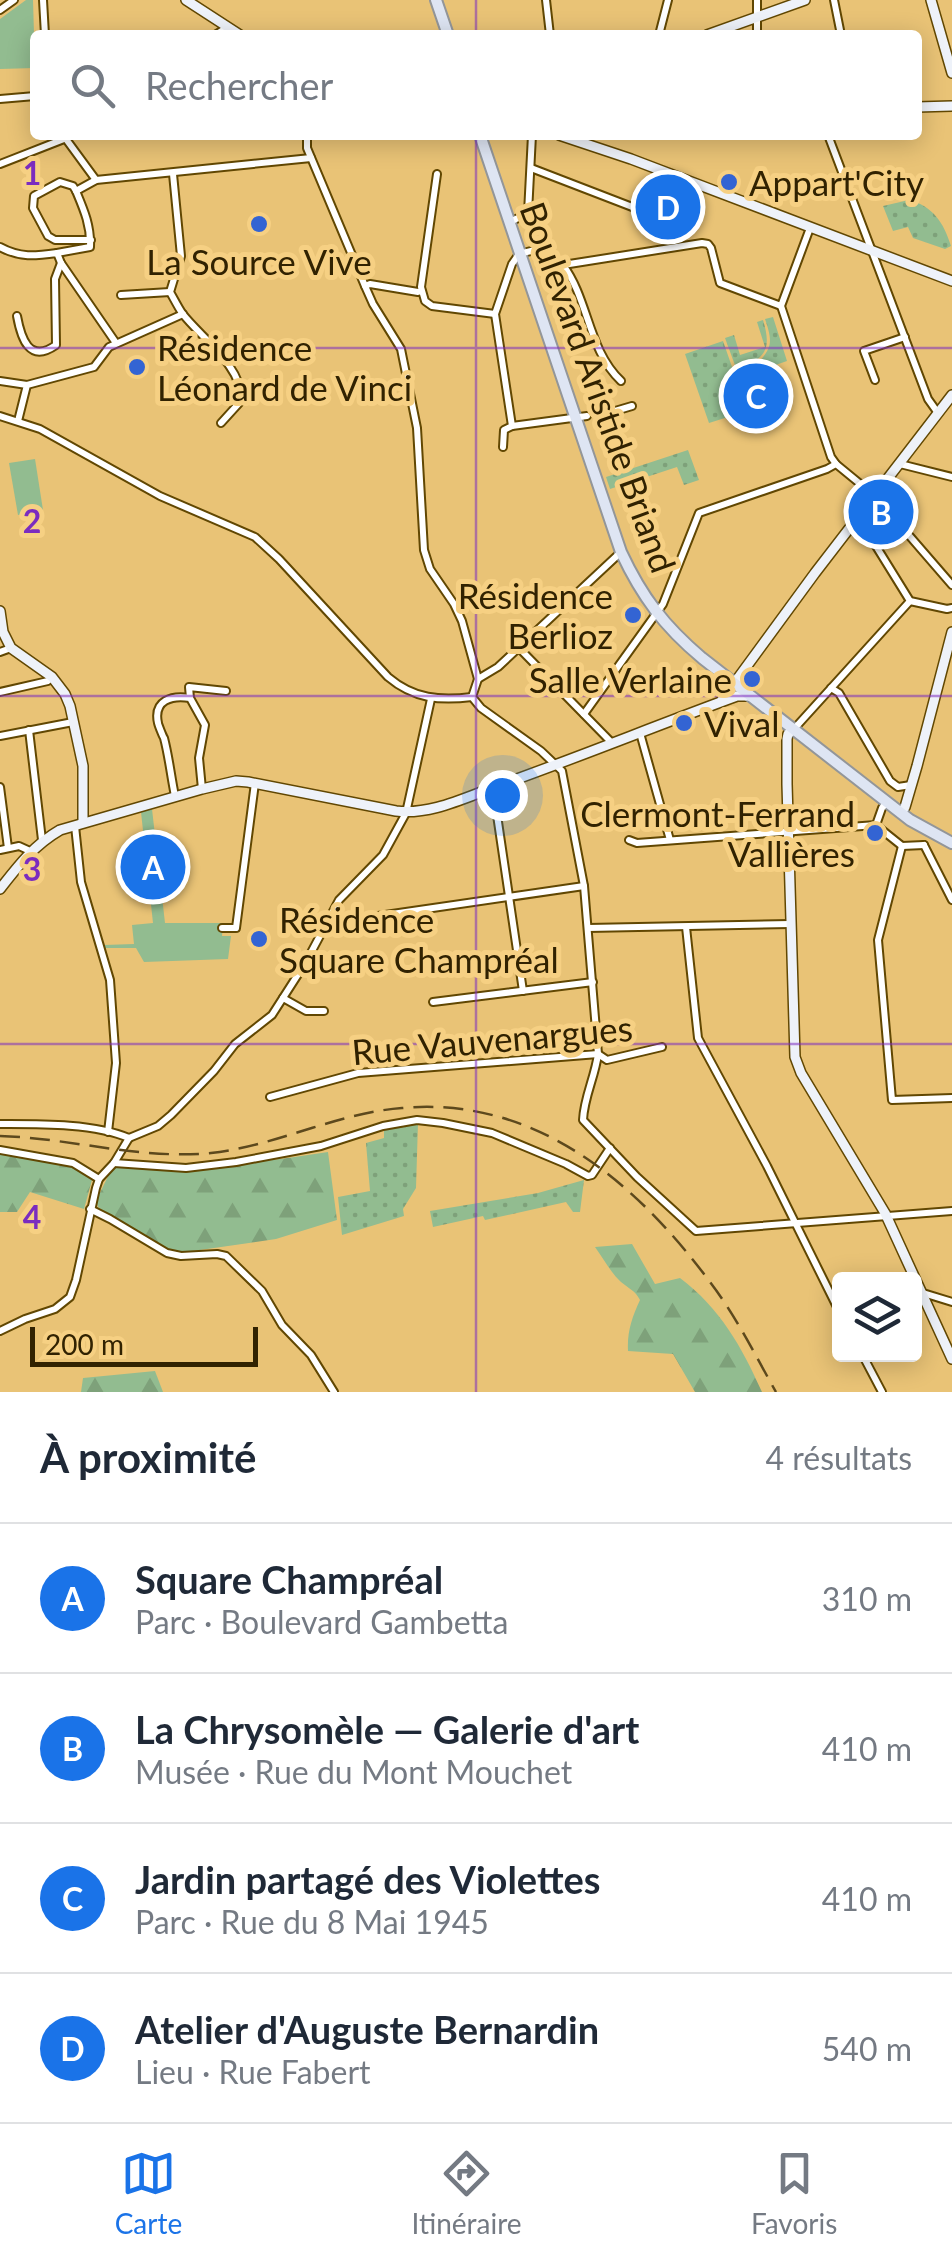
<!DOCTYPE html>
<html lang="fr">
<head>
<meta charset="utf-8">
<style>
  :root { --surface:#fff; --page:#f2f2f3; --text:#1f2937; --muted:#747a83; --line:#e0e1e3; --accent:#1a73e8 }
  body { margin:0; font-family:Lato,sans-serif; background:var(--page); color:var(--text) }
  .controls { position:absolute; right:30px; bottom:30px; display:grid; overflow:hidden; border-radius:10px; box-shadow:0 5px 25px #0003 }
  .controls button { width:90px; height:90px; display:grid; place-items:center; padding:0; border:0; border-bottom:2px solid var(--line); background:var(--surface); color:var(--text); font:50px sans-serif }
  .scale { position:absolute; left:30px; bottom:25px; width:228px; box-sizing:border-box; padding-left:10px; border:5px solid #312201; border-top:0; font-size:28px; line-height:35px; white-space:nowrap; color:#312201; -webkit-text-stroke:8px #f6d083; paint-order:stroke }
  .you { position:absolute; left:502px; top:795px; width:35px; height:35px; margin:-25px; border:8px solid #fff; border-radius:50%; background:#1a73e8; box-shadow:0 0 0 15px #1a73e833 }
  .badge { display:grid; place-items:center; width:65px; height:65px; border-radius:50%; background:var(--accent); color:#fff; font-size:32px; font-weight:700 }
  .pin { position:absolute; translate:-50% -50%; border:5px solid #fff; box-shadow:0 2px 10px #0006 }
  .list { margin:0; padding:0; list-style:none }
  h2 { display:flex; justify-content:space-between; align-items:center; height:130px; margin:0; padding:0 40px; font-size:42px }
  h2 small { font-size:32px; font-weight:400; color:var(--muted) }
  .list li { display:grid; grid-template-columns:65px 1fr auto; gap:30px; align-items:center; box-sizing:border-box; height:150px; padding:0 40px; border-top:2px solid var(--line) }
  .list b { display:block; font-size:38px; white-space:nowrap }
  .list p { margin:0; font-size:32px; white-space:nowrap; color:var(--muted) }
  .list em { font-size:32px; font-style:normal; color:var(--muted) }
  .icon { flex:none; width:55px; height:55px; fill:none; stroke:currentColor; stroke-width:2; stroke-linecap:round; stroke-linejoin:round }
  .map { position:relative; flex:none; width:952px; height:1392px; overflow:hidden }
  .search { position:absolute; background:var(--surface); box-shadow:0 5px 25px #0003; left:30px; right:30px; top:30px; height:110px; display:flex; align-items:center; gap:25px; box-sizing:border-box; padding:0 35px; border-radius:10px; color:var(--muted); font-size:38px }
  .sheet { height:730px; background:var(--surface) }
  nav { display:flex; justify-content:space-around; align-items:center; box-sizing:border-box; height:140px; border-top:2px solid var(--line); background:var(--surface); font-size:28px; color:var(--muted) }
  nav a { display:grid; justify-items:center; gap:5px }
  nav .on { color:var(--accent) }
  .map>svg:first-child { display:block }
  .grass { fill:url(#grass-dots) }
  .forest { fill:url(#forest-firs) }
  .park { fill:#92bc90 }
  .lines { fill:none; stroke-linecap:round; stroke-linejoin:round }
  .street-casing { stroke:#614702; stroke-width:10 }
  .secondary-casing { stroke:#614702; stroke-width:12 }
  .primary-casing { stroke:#939699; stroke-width:14 }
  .street { stroke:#fff; stroke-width:6 }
  .secondary { stroke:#eef2f9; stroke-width:9 }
  .primary { stroke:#dee5f3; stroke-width:10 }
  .rail { stroke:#5d491d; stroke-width:2.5; stroke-dasharray:20 10; stroke-linecap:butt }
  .grid { fill:none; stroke:#7b2cbf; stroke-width:2.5; stroke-opacity:0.55 }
  .poi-dot { fill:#3364d3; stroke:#f6d083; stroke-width:4 }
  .labels { text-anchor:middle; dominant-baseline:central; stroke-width:10; stroke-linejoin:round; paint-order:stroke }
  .poi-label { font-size:35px; fill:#312201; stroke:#f6d083; text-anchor:start }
  .street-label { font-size:35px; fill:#312201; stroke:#f6d083 }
  .grid-label { font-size:32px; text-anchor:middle; font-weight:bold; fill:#7b2cbf; stroke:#f6d083; stroke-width:10; stroke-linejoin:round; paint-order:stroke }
</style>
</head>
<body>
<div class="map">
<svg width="952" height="1392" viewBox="0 0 952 1392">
  <defs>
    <pattern id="grass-dots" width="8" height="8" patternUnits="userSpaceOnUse" patternTransform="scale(2.5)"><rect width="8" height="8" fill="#92bc90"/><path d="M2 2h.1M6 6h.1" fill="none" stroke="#7ea17a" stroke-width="1.8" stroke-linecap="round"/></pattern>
    <pattern id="forest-firs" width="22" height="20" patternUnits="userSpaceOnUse" patternTransform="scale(2.5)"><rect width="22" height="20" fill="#92bc90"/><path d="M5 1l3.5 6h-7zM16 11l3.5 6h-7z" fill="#7ea17a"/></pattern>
  </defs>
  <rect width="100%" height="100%" fill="#e9c376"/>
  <g class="grass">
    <path d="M909,200C933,206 944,223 951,246L945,249L913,238L908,227L893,231L883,206Z"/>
    <path d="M773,317L787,361L767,368L778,400L740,412L737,403L741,392L757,386L754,368C771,348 774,345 765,319Z"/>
    <path d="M763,320C772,349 766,360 736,368L725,338L734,335L740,355L765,347L757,322Z"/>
    <polygon points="723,341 739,387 728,417 709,423 685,354"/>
    <polygon points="688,450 699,480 684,485 677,467 610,489 606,477"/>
    <polygon points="418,1123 416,1188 403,1209 404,1216 342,1235 338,1197 370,1191 366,1143 384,1138 384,1128"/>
    <polygon points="584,1180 580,1212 573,1212 566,1202 485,1220 483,1216 433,1227 430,1211 538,1193"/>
  </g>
  <g class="forest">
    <path d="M328,1152L337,1220L276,1239L179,1253C150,1246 124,1224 98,1207L96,1201L113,1166L118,1165C188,1175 258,1162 328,1152Z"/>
    <polygon points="0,1154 72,1166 92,1180 84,1209 30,1192 17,1212 0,1212"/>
    <path d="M632,1244L655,1284L680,1278C720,1308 742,1347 762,1392H695L673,1354L628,1351C627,1332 632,1317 640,1300C635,1290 629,1289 621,1282C611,1273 603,1258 595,1247Z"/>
    <polygon points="155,1371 163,1392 81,1392 83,1378"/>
  </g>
  <g class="park">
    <polygon points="26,0 33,0 35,68 0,69 0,19"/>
    <polygon points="35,459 43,510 18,515 9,463"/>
    <polygon points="152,809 165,923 223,923 222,936 231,936 228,959 144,962 136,948 105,948 104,945 134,944 132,925 153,923 141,812"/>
  </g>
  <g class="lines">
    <defs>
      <g id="street">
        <polyline points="43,0 45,35"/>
        <polyline points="546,0 550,35"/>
        <polyline points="834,0 841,35"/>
        <polyline points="0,10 14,0"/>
        <polyline points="215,35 228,27"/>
        <polyline points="659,35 668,0"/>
        <polyline points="757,35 757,0"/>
        <polyline points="0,99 35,96"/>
        <polyline points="63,135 96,180"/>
        <path d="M307,135V148L365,286L373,304L401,349L417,428L424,550L430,569L454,604L462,621L478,679L472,697L481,708L541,751L562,771L584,886L598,1054C595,1077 584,1097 583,1120L637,1177L696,1231L952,1211"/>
        <polyline points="828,135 928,399 938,413"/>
        <polyline points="0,164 64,139"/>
        <polyline points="531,168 653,215 657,213 670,176"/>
        <path d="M173,174L181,256L170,292C174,299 178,307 182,313C200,337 244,367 241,401L221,423"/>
        <polyline points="437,174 421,287 425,301 432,306 495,314"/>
        <polyline points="76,191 96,180 311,158"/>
        <polyline points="510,222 528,213 532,135"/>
        <polyline points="810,228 781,306 831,457 836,464 875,496 952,585"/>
        <path d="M0,247C20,258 35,256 57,253L61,263L116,343"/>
        <path d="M57,253L90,247C91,226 84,210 76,191L73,186L60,182L34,196L33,208L48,236L55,240H91"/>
        <path d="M563,265C589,300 588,350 621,381"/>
        <polyline points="365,286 370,284 418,292 421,291"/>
        <polyline points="121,295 170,292"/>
        <path d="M17,316C21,338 29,364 56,345L55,279L61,263"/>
        <polyline points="875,380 864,351 905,337"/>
        <polyline points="0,381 27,385"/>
        <polyline points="600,412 605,414 632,406"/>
        <path d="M0,416L40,429L160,496L255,537L279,559L388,677C414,699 440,701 472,697"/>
        <polyline points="18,421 27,385 94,367 109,347 183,314"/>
        <polyline points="512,426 587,416"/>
        <polyline points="503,447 504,430 512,426 495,314 512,264 519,254 535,250 551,262 563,265 702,243 708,244 711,248 720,283 781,306"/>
        <polyline points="900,464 952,477"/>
        <polyline points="858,517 910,601 947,609 952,608"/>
        <polyline points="519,648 612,743"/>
        <polyline points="0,652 11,648"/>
        <polyline points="478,679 498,667 621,552"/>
        <polyline points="831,688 839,693 890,781 898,787 911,785"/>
        <polyline points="0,692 48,681 52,677"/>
        <polyline points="190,698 189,687 226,691"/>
        <polyline points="584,714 663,604 699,513 827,469 836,464"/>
        <polyline points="794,729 910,601"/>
        <polyline points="29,730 42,840"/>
        <polyline points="640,733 670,840"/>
        <polyline points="0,736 73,722"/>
        <polyline points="0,787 8,848"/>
        <polyline points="493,788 523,991"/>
        <path d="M175,796C171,777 169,757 164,738C163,737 158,724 158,723C153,700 172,695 190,698L205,725L199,758L202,789"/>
        <polyline points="876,825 882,808 887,802"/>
        <polyline points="75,826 81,882 110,980 116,1063 108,1132"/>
        <polyline points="877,826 902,846 924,845"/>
        <polyline points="629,840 637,843 876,825"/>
        <polyline points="924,845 952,900"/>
        <polyline points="902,846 878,940 892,1100 952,1098"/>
        <polyline points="0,850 19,846 30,851"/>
        <polyline points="329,920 337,922 584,886"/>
        <polyline points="686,927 698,1038 767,1166 840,1313"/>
        <polyline points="222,928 236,928 255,783"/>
        <polyline points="588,928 790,924"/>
        <polyline points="283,998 306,1011 324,1011"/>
        <polyline points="433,1002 593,982"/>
        <polyline points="270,1097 358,1073 598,1054 607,1060 662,1047"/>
        <path d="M0,1124C38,1124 94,1123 129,1138"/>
        <polyline points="129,1138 158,1126 171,1115 214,1071 235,1044 272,1015 306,962 339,900 383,855 406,813 431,699"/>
        <polyline points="0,1150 73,1163 99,1179"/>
        <polyline points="114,1163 186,1168 236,1162 321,1146 383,1126 417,1120 443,1123 492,1133 566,1164 588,1176 592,1175 610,1148"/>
        <polyline points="90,1209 110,1219 167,1253 181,1256 217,1254 226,1256 262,1291 282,1325 311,1355 334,1392"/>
        <polyline points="923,1293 952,1302"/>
        <polyline points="0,1331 25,1319 55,1309 70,1297 76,1280 96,1188 99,1179 114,1163 129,1138"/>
        <polyline points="862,1354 882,1392"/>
      </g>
      <g id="secondary">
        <polyline points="186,0 240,35"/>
        <polyline points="931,0 952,73"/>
        <polyline points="707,35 805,0"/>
        <polyline points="917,107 952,106"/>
        <polyline points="559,135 631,159 952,281"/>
        <polyline points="0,611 3,632 11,648 52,677 65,694 70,706 83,766 83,822"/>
        <polyline points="722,700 815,573 952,395"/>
        <polyline points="794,729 788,734 787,739 787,784 795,1057 801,1073 885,1213 952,1359"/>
        <polyline points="901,813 905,807 917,766 952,632"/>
        <path d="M0,889C18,866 34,845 60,830L202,789L236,781L248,782L396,811C429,815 462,799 492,788C574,759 655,726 737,696H751"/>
      </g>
      <g id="primary">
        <polyline points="436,0 448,35"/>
        <path d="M480,135L621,552C642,597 664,626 702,658L910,820L952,843"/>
      </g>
    </defs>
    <use href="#street" class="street-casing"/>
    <use href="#secondary" class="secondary-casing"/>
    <use href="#primary" class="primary-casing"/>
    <use href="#street" class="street"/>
    <use href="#secondary" class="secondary"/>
    <use href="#primary" class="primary"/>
    <path class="rail" d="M0,1136C71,1138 140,1160 211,1153C276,1146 336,1113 402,1108C535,1096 635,1181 710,1282C736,1316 755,1355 776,1392"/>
  </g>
  <path class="grid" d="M476,0V35M476,135V1392M0,348H952M0,696H952M0,1044H952"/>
  <g class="poi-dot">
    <circle cx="729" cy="182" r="10"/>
    <circle cx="259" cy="224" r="10"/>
    <circle cx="137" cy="367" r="10"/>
    <circle cx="633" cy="615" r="10"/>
    <circle cx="752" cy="679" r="10"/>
    <circle cx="684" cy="723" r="10"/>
    <circle cx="875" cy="833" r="10"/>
    <circle cx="259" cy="939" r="10"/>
  </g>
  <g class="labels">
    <g class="poi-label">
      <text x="749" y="182">Appart'City</text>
      <text x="259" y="261" text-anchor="middle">La Source Vive</text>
      <text x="157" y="347">Résidence<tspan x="157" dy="40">Léonard de Vinci</tspan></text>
      <text x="613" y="595" text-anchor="end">Résidence<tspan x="613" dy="40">Berlioz</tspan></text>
      <text x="732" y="679" text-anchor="end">Salle Verlaine</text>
      <text x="704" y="723">Vival</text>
      <text x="855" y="813" text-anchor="end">Clermont-Ferrand<tspan x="855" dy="40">Vallières</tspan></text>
      <text x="279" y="919">Résidence<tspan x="279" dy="40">Square Champréal</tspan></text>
    </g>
    <g class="street-label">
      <text transform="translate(599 387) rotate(70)">Boulevard Aristide Briand</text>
      <text transform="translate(492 1039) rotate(-5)">Rue Vauvenargues</text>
    </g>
  </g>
  <g class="grid-label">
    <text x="32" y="185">1</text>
    <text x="32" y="533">2</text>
    <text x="32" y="881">3</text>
    <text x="32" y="1229">4</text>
  </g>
</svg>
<div class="controls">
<button><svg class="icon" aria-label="layers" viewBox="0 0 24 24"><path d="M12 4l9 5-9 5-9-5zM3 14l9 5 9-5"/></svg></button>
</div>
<div class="scale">200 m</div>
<div class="you"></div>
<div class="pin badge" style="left:153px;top:867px">A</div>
<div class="pin badge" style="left:881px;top:512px">B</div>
<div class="pin badge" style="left:756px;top:396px">C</div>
<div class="pin badge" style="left:668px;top:207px">D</div>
<div class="search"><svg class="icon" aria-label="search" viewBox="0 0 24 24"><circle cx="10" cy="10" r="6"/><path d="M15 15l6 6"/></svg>Rechercher</div>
</div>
<section class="sheet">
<h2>À proximité<small>4 résultats</small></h2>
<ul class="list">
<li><span class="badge">A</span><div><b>Square Champréal</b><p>Parc · Boulevard Gambetta</p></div><em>310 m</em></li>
<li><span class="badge">B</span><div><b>La Chrysomèle — Galerie d'art</b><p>Musée · Rue du Mont Mouchet</p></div><em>410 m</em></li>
<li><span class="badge">C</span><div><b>Jardin partagé des Violettes</b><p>Parc · Rue du 8 Mai 1945</p></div><em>410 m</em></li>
<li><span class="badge">D</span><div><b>Atelier d'Auguste Bernardin</b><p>Lieu · Rue Fabert</p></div><em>540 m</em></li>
</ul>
</section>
<nav>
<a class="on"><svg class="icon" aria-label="map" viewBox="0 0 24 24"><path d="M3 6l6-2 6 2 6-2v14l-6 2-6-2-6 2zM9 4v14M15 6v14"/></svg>Carte</a>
<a><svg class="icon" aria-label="directions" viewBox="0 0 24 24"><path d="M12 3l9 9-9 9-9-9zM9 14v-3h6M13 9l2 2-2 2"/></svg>Itinéraire</a>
<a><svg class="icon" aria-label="saved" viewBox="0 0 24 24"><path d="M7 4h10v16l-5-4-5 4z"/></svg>Favoris</a>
</nav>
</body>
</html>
